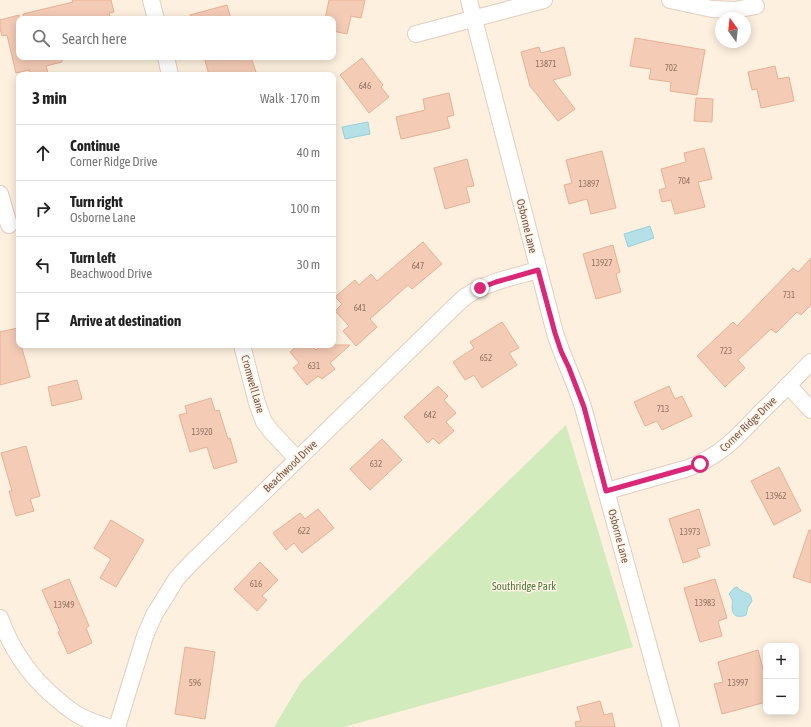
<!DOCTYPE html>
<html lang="en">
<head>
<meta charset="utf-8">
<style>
  :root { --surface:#fff; --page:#f6f6f6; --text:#222; --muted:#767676; --line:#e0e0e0 }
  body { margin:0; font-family:"Asap Condensed",sans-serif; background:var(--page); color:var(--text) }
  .controls { position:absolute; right:12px; bottom:12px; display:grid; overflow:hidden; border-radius:8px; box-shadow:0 2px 10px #0003 }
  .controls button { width:36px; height:36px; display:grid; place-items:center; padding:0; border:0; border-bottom:1px solid var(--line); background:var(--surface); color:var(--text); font:20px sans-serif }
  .compass { position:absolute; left:715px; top:12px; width:36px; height:36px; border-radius:50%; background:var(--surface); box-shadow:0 2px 10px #0003; rotate:345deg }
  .stop { position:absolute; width:12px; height:12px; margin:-9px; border:3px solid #db2777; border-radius:50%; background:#fff }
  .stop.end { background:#db2777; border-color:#fff; box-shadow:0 1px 4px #0008 }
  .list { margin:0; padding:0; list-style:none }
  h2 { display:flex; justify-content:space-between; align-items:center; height:52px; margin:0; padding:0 16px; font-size:17px }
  h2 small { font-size:13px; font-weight:400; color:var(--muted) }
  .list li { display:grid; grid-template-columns:26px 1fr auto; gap:12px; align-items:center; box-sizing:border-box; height:56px; padding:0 16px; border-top:1px solid var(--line) }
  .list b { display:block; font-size:15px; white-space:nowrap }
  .list p { margin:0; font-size:13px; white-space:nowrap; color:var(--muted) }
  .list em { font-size:13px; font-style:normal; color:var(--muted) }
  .icon { flex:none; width:22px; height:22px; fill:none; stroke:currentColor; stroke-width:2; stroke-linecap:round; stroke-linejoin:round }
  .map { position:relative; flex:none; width:811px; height:727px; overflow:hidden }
  .search { position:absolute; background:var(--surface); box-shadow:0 2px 10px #0003; left:16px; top:16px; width:320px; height:44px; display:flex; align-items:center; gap:10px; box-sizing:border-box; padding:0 14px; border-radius:8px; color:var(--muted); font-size:15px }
  .panel { position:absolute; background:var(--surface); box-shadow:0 2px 10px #0003; left:16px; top:72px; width:320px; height:276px; border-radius:8px }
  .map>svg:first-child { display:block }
  .green { fill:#d1ebbd }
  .water { fill:#b3e1e7; stroke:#98d2d9 }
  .building { fill:#f4cbb5; stroke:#e7b195 }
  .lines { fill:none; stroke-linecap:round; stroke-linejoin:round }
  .minor-casing { stroke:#e3cdbd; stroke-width:18 }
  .minor { stroke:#fff; stroke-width:16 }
  .route { stroke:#db2777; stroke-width:5 }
  .labels { text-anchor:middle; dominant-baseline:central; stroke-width:3; stroke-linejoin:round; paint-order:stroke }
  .number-label { font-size:9px; fill:#947262 }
  .street-label { font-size:11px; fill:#745446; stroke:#fff4e6 }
  .park-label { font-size:11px; fill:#527a3d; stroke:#fff4e6 }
</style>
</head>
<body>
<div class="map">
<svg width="811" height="727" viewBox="0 0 811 727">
  <rect width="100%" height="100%" fill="#fdf0de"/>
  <polygon class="green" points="566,425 633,647 344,727 274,727 301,682"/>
  <g class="water">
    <polygon points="368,122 370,134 345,139 342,127"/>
    <polygon points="650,226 654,238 628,247 624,234"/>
    <path d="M737,587C739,589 740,590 742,591C749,595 750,592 752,601L748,607L746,615C739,618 732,617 732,607C732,606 733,601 732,600C732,598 730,596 729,594L734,588Z"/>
  </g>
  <g class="building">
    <polygon points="72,0 111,0 114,12 109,13 111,19 24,19 23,14 73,2"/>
    <polygon points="329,0 365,0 361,18 351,16 347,34 333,31 333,19 325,19"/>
    <polygon points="227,5 231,19 191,19 190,15"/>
    <polygon points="19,15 19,57 62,57 62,62 46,66 48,73 41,75 30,75 29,70 16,73 7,35 2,36 0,28 0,20"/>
    <polygon points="635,38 705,50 697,95 670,91 671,82 649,79 651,69 630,66"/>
    <polygon points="539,47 541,53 564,47 571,75 553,80 575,109 558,121 530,86 521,52"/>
    <polygon points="204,57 251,57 257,75 209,75"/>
    <polygon points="362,58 383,85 381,87 389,97 369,113 340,75"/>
    <polygon points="775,66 778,79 789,77 794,101 761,108 757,89 752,90 748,72"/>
    <polygon points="449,93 454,115 447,117 450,128 401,139 396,117 425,110 423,99"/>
    <polygon points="696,98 713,99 712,122 694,121"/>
    <polygon points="704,148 712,179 698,182 705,207 675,214 671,200 662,202 659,190 666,188 661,169 686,162 684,153"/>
    <polygon points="602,151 616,208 591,214 587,199 569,204 564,185 572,183 566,160"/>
    <polygon points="467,159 474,186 466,187 470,202 445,209 434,168"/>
    <polygon points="423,242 442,264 412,289 408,285 370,319 377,327 356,346 343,331 349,326 335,311 342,304 335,297 355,280 359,285 371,274 377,281"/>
    <polygon points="613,245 620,272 616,274 621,292 596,299 583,254"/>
    <polygon points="811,258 811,305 801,315 797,312 776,333 771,329 738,360 745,368 725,387 697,356 733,322 737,326 793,268 798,272"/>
    <polygon points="502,322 519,348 509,353 517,365 482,388 474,375 465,380 453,362 474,348 470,342"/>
    <polygon points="17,328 19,338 19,345 21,345 30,377 0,385 0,332"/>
    <polygon points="298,345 311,345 316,350 322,345 350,345 330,363 335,369 322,379 318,376 307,385 293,368 299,363 290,352"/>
    <polygon points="77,380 82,399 52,406 48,387"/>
    <polygon points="438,386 448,396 444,400 456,413 446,422 454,431 439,444 433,438 428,443 404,417"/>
    <polygon points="669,386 675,399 682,396 692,416 662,430 657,421 645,426 634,402"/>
    <polygon points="211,398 215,411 219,410 228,439 230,438 237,462 214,469 207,447 190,452 179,415 187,413 185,406"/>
    <polygon points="382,439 402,460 370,490 350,469"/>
    <polygon points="26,446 40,496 30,499 34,511 16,516 9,491 12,491 1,453"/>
    <polygon points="779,467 801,511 774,525 751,481"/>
    <polygon points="318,509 334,528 302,553 294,543 286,550 273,533 300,513 305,519"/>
    <polygon points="699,509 710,545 697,549 700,557 683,563 669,519"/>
    <polygon points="111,520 144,540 116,587 100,578 111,559 94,548"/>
    <polygon points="809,530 811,530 811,583 793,577"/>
    <polygon points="260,562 278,580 262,596 267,600 257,611 234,589"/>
    <polygon points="69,579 89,626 86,628 92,643 68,654 58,632 60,631 42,590"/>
    <polygon points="715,579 727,618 718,621 722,636 700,642 684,588"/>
    <polygon points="185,647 215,652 205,719 175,714"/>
    <polygon points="758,650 766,680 766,702 722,714 714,684 723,682 718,662"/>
    <polygon points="600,701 604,715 612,713 615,727 576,727 575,722 581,721 577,707"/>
  </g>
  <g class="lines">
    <defs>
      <g id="minor">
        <polyline points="151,0 156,19"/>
        <path d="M469,0L555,333C563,358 575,382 583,407L671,727"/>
        <polyline points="670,0 712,9 735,10 756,6"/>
        <polyline points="416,34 544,0"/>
        <polyline points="166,57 170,75"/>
        <polyline points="0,194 9,225"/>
        <polyline points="242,345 257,403 264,422 271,431 297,459"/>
        <polyline points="788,385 811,410"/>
        <path d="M607,491L688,468C721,456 737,437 761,412C778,396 794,379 811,362"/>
        <path d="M0,618C12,651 31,678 58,700C65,706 72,712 80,716C89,721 99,724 109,727"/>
        <path d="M117,727L145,636L154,615L177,578L192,562L453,308C457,304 461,300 465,297C486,282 514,277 538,270"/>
      </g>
    </defs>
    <use href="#minor" class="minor-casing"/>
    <use href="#minor" class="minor"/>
  </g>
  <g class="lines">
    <polyline class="route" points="480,288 496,282 538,270 555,333 561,351 569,368 584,407 606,491 688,468 700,464"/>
  </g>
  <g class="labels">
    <g class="number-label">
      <text x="546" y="64">13871</text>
      <text x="671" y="68">702</text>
      <text x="365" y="86">646</text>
      <text x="684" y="181">704</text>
      <text x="589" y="184">13897</text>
      <text x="602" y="263">13927</text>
      <text x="418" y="266">647</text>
      <text x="789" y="295">731</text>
      <text x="360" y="308">641</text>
      <text x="726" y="351">723</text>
      <text x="486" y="358">652</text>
      <text x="314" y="366">631</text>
      <text x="663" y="409">713</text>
      <text x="430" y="415">642</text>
      <text x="202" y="432">13920</text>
      <text x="376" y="464">632</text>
      <text x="776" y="496">13962</text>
      <text x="304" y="531">622</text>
      <text x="690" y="532">13973</text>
      <text x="256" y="584">616</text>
      <text x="705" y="603">13983</text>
      <text x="64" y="605">13949</text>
      <text x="195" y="683">596</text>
      <text x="738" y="683">13997</text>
    </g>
    <g class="street-label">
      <text transform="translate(527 226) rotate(76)">Osborne Lane</text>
      <text transform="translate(253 384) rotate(74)">Cromwell Lane</text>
      <text transform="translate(748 424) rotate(-44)">Corner Ridge Drive</text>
      <text transform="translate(290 466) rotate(-44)">Beachwood Drive</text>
      <text transform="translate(619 536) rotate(75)">Osborne Lane</text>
    </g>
    <g class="park-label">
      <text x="524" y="586">Southridge Park</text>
    </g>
  </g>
</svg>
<div class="controls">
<button>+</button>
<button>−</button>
</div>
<svg class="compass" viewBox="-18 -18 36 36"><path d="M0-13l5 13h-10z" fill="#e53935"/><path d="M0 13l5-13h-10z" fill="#767676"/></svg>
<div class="stop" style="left:700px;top:464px"></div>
<div class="stop end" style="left:480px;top:288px"></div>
<div class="search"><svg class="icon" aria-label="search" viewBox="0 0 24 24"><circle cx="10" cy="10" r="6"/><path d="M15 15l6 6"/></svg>Search here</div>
<section class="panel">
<h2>3 min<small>Walk · 170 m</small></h2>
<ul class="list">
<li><svg class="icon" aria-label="ahead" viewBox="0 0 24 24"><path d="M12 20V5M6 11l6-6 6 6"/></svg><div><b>Continue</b><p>Corner Ridge Drive</p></div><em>40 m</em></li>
<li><svg class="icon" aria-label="right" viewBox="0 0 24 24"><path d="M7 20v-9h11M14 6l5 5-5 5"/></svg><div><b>Turn right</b><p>Osborne Lane</p></div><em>100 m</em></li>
<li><svg class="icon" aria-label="left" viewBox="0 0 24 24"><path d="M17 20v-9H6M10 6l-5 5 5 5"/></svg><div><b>Turn left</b><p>Beachwood Drive</p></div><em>30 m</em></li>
<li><svg class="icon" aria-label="arrive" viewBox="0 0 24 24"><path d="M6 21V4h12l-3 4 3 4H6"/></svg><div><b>Arrive at destination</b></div></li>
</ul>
</section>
</div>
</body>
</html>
